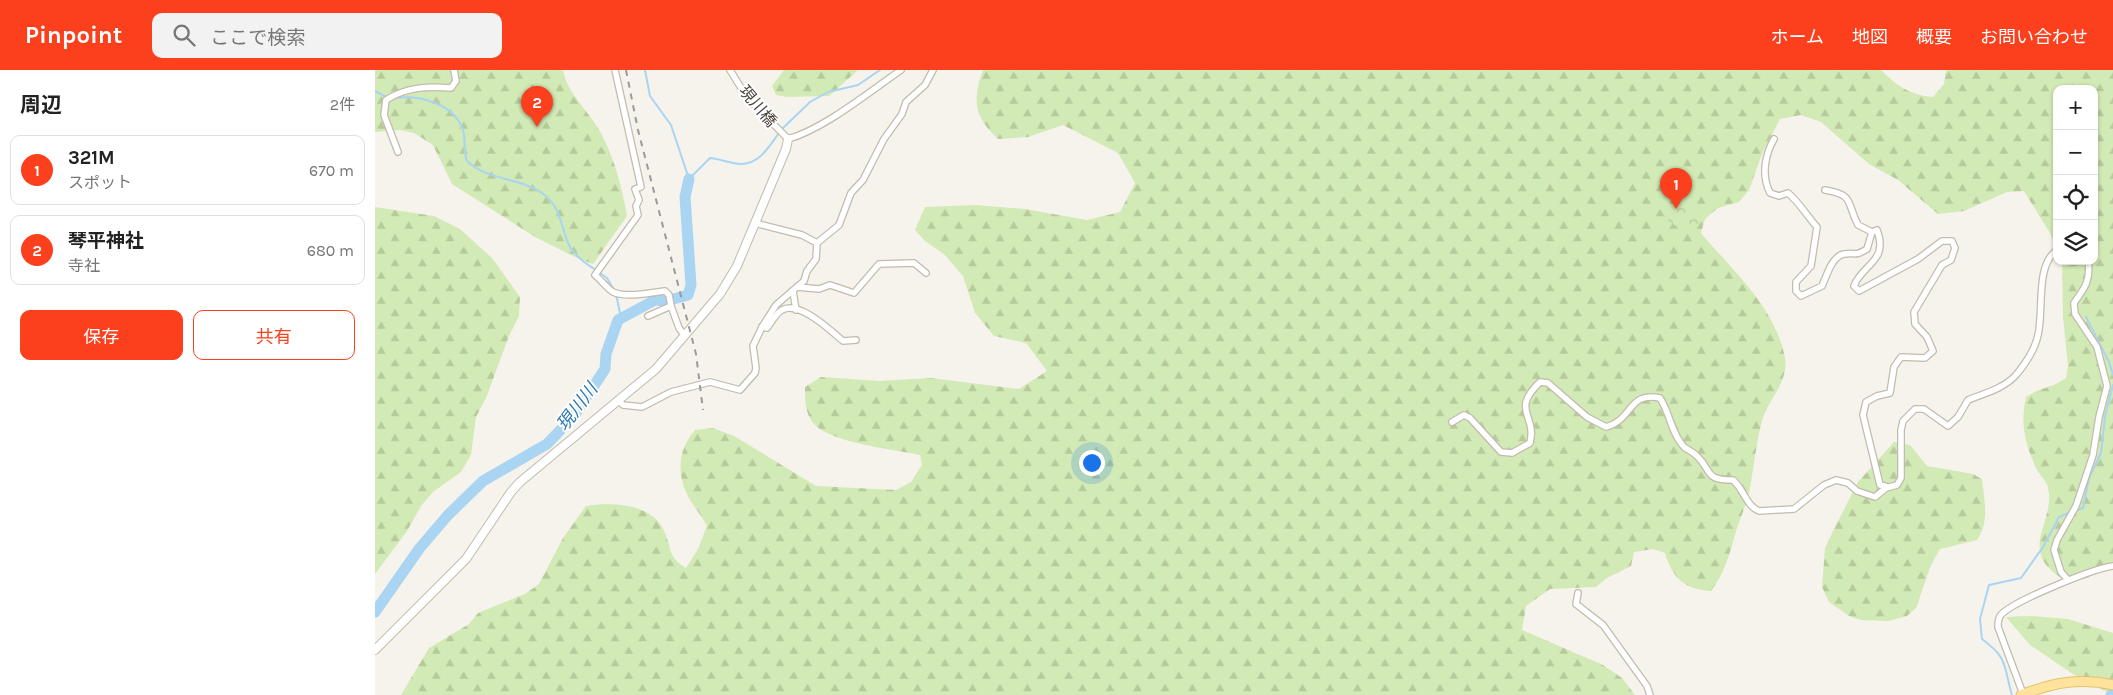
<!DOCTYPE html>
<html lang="ja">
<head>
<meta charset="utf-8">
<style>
  :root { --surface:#fff; --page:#f2f2f2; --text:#222; --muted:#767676; --line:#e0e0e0; --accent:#fc3f1d }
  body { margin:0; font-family:Karla,"Noto Sans JP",sans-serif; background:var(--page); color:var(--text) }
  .controls { position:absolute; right:15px; top:15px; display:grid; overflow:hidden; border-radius:10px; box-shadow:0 1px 4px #0004 }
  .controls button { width:45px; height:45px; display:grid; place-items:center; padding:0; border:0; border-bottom:1px solid var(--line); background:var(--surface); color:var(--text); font:25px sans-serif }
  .you { position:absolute; left:716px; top:392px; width:18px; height:18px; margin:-12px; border:4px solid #fff; border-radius:50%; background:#1a73e8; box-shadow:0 0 0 8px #1a73e833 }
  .badge { display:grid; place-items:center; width:32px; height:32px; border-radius:50%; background:var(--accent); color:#fff; font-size:16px; font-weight:700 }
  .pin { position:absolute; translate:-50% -41px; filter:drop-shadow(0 1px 2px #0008) }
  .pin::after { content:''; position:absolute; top:26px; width:18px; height:15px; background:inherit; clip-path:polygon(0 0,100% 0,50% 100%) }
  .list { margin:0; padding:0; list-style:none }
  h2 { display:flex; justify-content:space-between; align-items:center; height:65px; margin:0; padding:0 20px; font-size:21px }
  h2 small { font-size:16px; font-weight:400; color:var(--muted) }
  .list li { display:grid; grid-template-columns:32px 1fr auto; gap:15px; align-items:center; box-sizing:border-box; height:70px; margin:0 10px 10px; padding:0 10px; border:1px solid var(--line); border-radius:10px }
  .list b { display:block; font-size:19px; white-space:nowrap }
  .list p { margin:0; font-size:16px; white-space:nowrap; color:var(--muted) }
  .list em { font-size:16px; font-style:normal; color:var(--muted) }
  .actions { display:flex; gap:10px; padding:15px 20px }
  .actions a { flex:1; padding:11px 0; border:1px solid var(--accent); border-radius:10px; text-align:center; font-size:18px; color:var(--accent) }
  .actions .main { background:var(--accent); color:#fff }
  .icon { flex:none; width:28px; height:28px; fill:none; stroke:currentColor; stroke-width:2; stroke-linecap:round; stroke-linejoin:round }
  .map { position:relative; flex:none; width:1738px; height:625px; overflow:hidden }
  header { display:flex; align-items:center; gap:30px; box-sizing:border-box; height:70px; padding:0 25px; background:var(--accent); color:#fff }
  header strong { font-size:24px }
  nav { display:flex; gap:28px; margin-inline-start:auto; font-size:18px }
  .search { width:350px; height:45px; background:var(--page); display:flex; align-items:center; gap:12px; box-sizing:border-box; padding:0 18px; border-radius:10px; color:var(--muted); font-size:19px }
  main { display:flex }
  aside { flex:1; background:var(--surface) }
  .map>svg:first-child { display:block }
  .forest { fill:url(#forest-firs) }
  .park { fill:url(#park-crowns) }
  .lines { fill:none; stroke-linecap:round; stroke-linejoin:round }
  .stream { stroke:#a9d4f2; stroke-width:2 }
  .river { stroke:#a9d4f2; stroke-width:11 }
  .minor-casing { stroke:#c2bbae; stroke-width:8 }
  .tertiary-casing { stroke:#c2bbae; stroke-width:10 }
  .primary-casing { stroke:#e6c16a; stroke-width:11 }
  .minor { stroke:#fff; stroke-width:5.5 }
  .tertiary { stroke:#fff; stroke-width:8 }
  .primary { stroke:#ffe39c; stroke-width:9 }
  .rail { stroke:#9a9a9a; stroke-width:2; stroke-dasharray:6 6; stroke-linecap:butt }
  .labels { text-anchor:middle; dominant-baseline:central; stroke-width:4; stroke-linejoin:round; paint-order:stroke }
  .street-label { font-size:16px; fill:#4b4439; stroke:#fff }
  .water-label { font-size:18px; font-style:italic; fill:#2e7ab2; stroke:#fff }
</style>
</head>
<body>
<header>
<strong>Pinpoint</strong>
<div class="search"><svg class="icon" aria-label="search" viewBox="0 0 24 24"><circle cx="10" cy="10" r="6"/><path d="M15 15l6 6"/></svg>ここで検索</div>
<nav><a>ホーム</a><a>地図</a><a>概要</a><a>お問い合わせ</a></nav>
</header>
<main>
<aside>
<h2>周辺<small>2件</small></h2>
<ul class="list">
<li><span class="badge">1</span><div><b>321M</b><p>スポット</p></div><em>670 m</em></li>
<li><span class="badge">2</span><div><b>琴平神社</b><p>寺社</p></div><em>680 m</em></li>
</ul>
<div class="actions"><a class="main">保存</a><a>共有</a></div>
</aside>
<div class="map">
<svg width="1738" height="625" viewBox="0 0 1738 625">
  <defs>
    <pattern id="forest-firs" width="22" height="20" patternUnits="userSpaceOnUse" patternTransform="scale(1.25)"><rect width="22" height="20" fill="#d2eab5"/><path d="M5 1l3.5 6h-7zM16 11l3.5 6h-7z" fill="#b6ca9c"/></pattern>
    <pattern id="park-crowns" width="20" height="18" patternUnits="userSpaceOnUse" patternTransform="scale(1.25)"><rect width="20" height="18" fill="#d2eab5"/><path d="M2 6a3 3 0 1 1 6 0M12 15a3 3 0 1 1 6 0" fill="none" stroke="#b6ca9c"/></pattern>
  </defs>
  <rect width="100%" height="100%" fill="#f6f3ec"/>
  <g class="forest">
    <path d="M0,0H188C192,24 216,43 227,65C240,91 247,117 252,146L218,194L202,188L160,167L77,114L58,75L39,63L24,60L0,62Z"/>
    <polygon points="409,0 483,0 454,26 412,27 401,25 397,16"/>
    <path d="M608,0H1506C1522,16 1535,25 1558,27L1569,14L1571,0H1738V494C1721,504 1700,519 1682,505C1644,477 1681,452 1673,417C1671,410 1664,405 1661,398C1650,373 1645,354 1651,327C1664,318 1679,317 1691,308L1693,296L1688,247L1687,191H1719V19H1682V179L1675,163L1649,121L1632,122L1589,141L1563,144L1523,110L1494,94L1446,52L1426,45L1405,49L1387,84L1374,120L1364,132L1343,138L1330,149L1326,163C1357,200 1401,238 1410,288C1414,312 1393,329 1387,351C1381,373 1379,396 1375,418C1372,434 1364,450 1360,465C1354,486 1349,504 1336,521C1309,519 1298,509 1290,483L1278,479L1259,482L1256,496L1232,508L1221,517L1175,519L1151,536L1147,560L1228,595L1247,608L1260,625H26L54,578L94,554L103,543L150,524L164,514L188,468L211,436C237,432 279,433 290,463C297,480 293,487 311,498L323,479L332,456C326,444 316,434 311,422C301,400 305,377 320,360L338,358L359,366L441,416L521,420L536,412L547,395L545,385C518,379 462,374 441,356C430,346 430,330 430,317L446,307L504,311L556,308L644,319L672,301L651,273L619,266L600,243L588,206L569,184L550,171L540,160L550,137L601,135L650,139L712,150L745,142L760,113L743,83L688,55L653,67L623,69C599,47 597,31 608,0Z"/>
    <polygon points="0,137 59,146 85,159 117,188 145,227 144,246 134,266 111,328 101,347 96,385 86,402 58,422 46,436 32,461 0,504"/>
    <path d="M1519,372L1535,375L1552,396L1598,404L1607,409C1609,430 1615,451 1602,470L1565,479L1556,495L1541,538L1532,546L1514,551L1486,550L1474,546L1454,532L1447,517L1450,478L1460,457L1483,412Z"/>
    <polygon points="1656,546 1693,549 1738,563 1738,625 1698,604 1655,575 1631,547"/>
  </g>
  <polygon class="park" points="1306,131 1323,139 1323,154 1310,161 1293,151 1294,138"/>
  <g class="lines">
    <g class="stream">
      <path d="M270,0L275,26L296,55L314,109L335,88C346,89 356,94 366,94C385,94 394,76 404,63"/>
      <polyline points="0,21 11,27"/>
      <path d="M19,28C44,25 79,33 88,60C91,70 88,82 92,91C113,111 144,107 167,123C187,137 185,157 195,177C201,187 211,194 221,200"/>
      <polyline points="407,59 435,32 453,22 483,15 505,0"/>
      <polyline points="225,203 232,208 239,220"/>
      <polyline points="241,224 246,248"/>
      <polyline points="1711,247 1734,292 1738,305"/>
      <polyline points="1700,441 1708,438 1714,408 1726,383 1730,347 1738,315"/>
      <path d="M1637,625C1628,595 1634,589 1607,569L1605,549L1614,515L1646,508L1668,477L1684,447L1696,442"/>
    </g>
    <g class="river">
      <polyline points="0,542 44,479 73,445 108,411 172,374 199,346 230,299 231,284 243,250 280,230 291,231 313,225 316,215 310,127 314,109"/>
      <polyline points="1736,625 1738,625"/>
    </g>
    <defs>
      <g id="minor">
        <path d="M240,0L266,117L260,119L264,130L261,136L263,145L220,205C226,210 232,218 238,222C250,228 276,223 290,221L294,225L296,236"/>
        <path d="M355,0L371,26L413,69C449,59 494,22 526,0"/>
        <path d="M1399,69C1390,85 1386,105 1395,123L1404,126L1413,123C1424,132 1432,146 1442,157L1436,196L1421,212V221L1426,226L1447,216C1452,205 1457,186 1469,184C1481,182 1479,187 1492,179L1497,162"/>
        <path d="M23,82L9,45L11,30C31,17 53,16 76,18L81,11L79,0"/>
        <path d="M1450,120C1480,125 1471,132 1483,155L1497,162L1502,160C1514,192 1487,194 1479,216L1484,221L1543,189L1567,171H1577L1580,178L1576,190L1567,195L1539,242L1540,254L1552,267L1558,281L1550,288L1526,287L1519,297L1515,323L1502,326L1491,332L1488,345L1505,415L1513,417"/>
        <polyline points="380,153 427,165 442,173 464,155 476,123 488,110 509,69 527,44 531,32 550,15 558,0"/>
        <polyline points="422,217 444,219 455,215 479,223 504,194 539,193 551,203"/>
        <polyline points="418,221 421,240"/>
        <polyline points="273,246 296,236 304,258 310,266"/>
        <path d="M387,257L392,258C396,253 401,243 407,240C424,230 456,261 468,271L481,270"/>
        <polyline points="244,331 248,335 267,337 296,322 335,312 365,320 380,303 381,298 378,276 387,257 401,235 429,211 432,201 441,189 442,173"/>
        <path d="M1077,352L1089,345L1095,348L1126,382L1137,383L1155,373C1162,344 1135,341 1165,312L1173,313L1212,347L1231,357C1258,350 1253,321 1285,328C1295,343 1296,363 1309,377C1313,380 1318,382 1322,386C1338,401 1328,410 1358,410C1368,418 1372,437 1384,441L1419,439L1449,415L1461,410L1473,413L1482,421L1500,427L1511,418L1522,415L1526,408V360L1528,351L1540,339H1549L1573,356L1583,347L1593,330C1610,323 1628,319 1641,305C1651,293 1660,280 1663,265C1669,241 1660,195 1682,180"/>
        <path d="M1693,510L1686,502L1679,480L1682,470L1701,436L1718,385L1724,347L1732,316L1722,277L1700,244L1699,233C1710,218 1716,210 1713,191"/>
        <polyline points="1203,523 1201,534 1228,555 1272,616 1275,625"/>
        <path d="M1648,624L1623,557C1623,553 1624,548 1625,546C1635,532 1720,498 1738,496"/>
      </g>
      <polyline id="tertiary" points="0,580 91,489 136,422 145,412 281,299 345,224 362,196 411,79 413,69"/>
      <path id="primary" d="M1646,625C1677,613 1705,607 1738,615"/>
    </defs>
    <use href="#minor" class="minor-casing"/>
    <use href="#tertiary" class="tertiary-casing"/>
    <use href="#primary" class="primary-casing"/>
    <use href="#minor" class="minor"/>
    <use href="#tertiary" class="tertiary"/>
    <use href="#primary" class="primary"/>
    <polyline class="rail" points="251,0 263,60 321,284 328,340"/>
  </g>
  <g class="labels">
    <g class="street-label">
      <text transform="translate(383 36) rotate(50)">現川橋</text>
    </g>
    <g class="water-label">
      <text transform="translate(202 337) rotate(-53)">現川川</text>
    </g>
  </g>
</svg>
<div class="controls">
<button>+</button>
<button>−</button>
<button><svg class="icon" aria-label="locate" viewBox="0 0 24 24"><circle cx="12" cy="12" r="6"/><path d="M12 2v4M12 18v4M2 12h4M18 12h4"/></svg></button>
<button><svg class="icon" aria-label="layers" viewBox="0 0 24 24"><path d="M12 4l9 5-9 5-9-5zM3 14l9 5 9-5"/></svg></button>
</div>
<div class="you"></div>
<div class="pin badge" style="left:1301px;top:139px">1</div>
<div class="pin badge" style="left:162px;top:57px">2</div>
</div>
</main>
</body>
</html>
